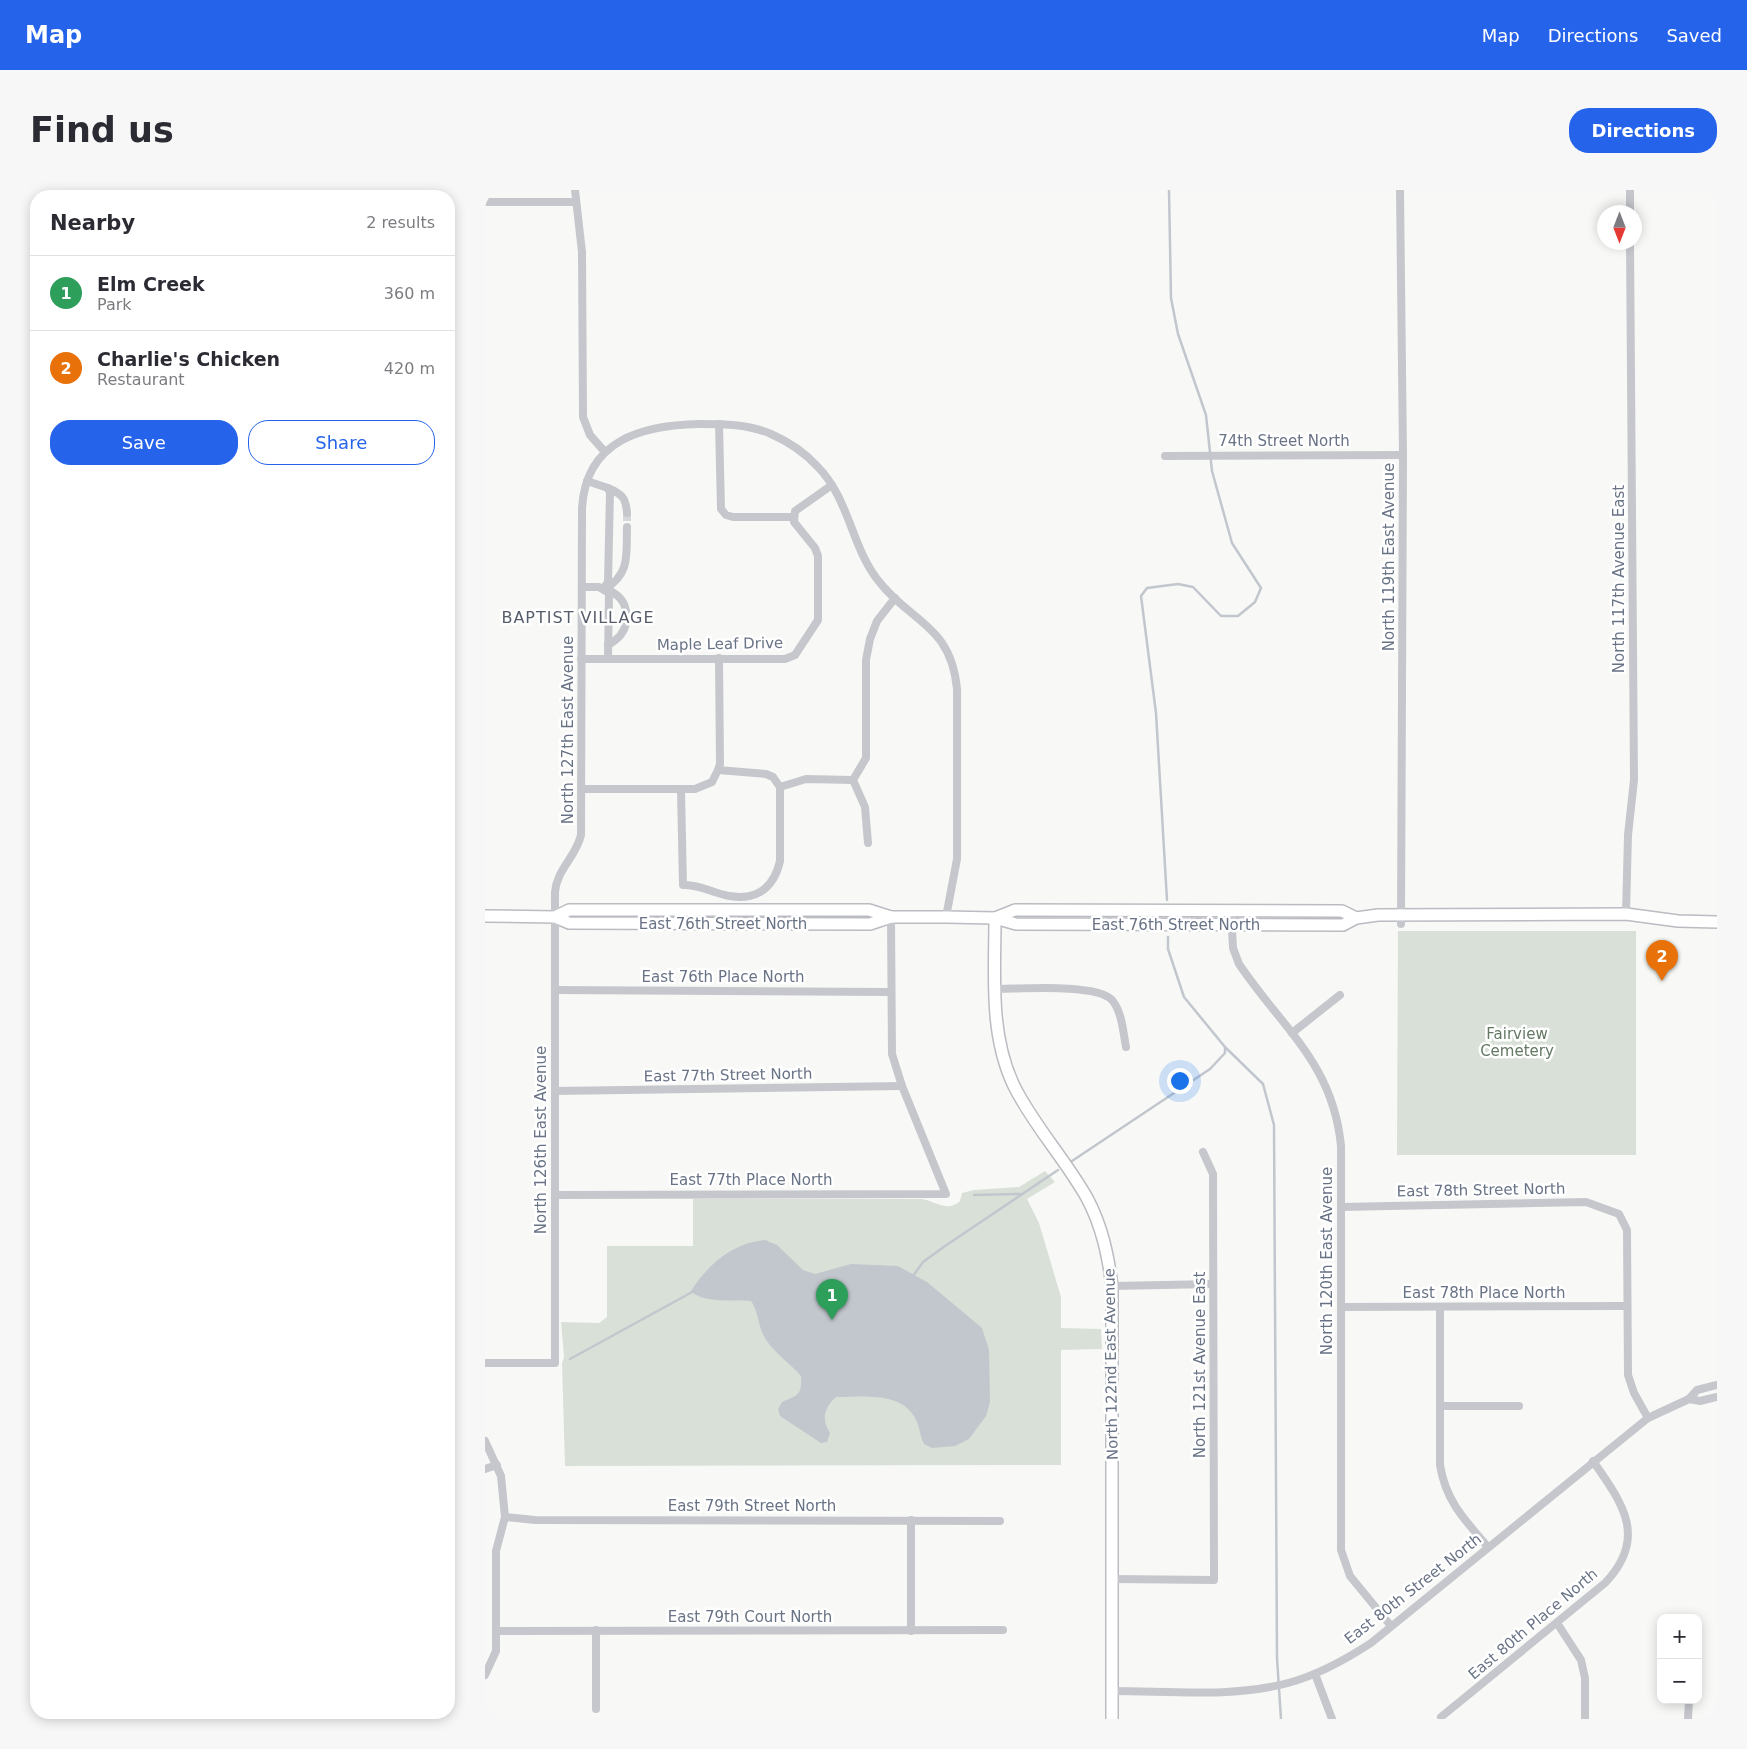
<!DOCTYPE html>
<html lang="en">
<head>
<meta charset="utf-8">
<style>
  :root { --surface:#fff; --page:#f7f7f7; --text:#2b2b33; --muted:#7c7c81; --line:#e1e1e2; --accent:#2563eb }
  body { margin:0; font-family:"DejaVu Sans",sans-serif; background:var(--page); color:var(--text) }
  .controls { position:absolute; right:15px; bottom:15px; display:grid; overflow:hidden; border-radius:10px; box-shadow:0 2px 12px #0003 }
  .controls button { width:45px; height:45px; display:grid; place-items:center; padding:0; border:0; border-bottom:1px solid var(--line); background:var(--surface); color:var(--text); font:25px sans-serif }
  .compass { position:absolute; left:1112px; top:15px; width:45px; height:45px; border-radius:50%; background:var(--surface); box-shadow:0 2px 12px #0003; rotate:180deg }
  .you { position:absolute; left:694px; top:890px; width:18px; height:18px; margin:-12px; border:4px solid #fff; border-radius:50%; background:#1a73e8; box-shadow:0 0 0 8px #1a73e833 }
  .badge { display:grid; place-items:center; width:32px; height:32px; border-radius:50%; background:var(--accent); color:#fff; font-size:16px; font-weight:700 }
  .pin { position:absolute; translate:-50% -41px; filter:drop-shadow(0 1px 2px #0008) }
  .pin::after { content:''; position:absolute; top:26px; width:18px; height:15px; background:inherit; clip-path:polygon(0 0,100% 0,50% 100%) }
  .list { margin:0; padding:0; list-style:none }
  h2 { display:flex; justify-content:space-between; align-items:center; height:65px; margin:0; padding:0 20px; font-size:21px }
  h2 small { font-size:16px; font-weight:400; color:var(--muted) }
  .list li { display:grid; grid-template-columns:32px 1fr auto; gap:15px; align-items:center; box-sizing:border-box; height:75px; padding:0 20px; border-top:1px solid var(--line) }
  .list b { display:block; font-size:19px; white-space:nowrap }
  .list p { margin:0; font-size:16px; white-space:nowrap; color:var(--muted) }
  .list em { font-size:16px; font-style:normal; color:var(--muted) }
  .actions { display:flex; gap:10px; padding:15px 20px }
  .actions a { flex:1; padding:11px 0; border:1px solid var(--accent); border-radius:20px; text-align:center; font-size:18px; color:var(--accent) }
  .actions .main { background:var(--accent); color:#fff }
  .map { position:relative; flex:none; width:1232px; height:1529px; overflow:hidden; border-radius:20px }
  header { display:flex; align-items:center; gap:30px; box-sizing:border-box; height:70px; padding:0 25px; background:var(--accent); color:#fff }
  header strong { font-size:24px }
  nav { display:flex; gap:28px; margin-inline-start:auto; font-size:18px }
  .intro { display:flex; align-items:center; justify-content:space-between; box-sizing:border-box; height:120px; padding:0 30px }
  h1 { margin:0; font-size:35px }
  .button { padding:12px 22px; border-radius:20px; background:var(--accent); color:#fff; font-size:18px; font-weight:700 }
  main { display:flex; gap:30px; padding:0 30px }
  aside { flex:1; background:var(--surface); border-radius:20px; box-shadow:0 2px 12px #0003 }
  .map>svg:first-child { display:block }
  .green { fill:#d9e0d8 }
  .water { fill:#c1c7cd }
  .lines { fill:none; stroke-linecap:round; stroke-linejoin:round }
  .stream { stroke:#c1c7cd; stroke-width:2.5 }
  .street-tunnel { stroke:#d4d8db; stroke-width:8; stroke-dasharray:8 4; stroke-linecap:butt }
  .secondary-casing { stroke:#babcc2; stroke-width:14 }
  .street { stroke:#c5c7cc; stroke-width:8 }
  .secondary { stroke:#fff; stroke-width:11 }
  .labels { text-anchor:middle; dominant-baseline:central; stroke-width:5; stroke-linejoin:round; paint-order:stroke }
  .street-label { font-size:15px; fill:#697386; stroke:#fff }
  .park-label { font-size:15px; fill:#647864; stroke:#fff }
  .neighbourhood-label { font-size:16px; letter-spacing:1px; fill:#575e6b; stroke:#fff }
</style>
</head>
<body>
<header>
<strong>Map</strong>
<nav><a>Map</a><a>Directions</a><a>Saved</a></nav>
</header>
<div class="intro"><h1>Find us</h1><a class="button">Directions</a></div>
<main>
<aside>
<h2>Nearby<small>2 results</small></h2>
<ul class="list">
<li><span class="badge" style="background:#2e9e5b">1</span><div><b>Elm Creek</b><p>Park</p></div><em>360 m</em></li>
<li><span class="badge" style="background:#e8710a">2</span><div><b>Charlie's Chicken</b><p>Restaurant</p></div><em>420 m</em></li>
</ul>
<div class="actions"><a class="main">Save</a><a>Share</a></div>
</aside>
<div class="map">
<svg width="1232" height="1529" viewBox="0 0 1232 1529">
  <rect width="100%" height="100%" fill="#f8f9f7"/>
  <g class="green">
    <polygon points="913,741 1151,741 1151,965 912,965"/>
    <path d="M560,981L570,992L542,1009L554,1033L576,1107V1138L616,1139L617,1159L576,1160V1275L80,1276L77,1173L79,1167L76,1132L114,1133L122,1127V1056H208V1009H437C451,1011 462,1023 475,1011L477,1003L489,1000L534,997Z"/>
  </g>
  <path class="water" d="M280,1050L292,1055L318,1080L330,1084L366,1074L413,1076L442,1092L497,1138L504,1160L505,1212L501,1226L484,1249L470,1256L447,1258L439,1254C435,1246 435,1237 430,1228C416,1201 377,1207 351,1207C339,1218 336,1229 345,1243L342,1252L336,1253L295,1226L293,1219L297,1212C313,1205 317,1206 316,1186C305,1173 289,1163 280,1148C273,1137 274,1122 266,1111C251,1110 216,1113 206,1101C223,1074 248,1053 280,1050Z"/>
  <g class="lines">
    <g class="stream">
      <polyline points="682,710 671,523 656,406 662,398 693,394 708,397 736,426 753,426 770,412 776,398 747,353 727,281 721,225 693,144 686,108 684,0"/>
      <polyline points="683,747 683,759 699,807 740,857 778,894 789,935 792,1468 796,1529"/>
      <polyline points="587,971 725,879 740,863 740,857"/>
      <polyline points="489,1005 535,1004"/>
      <polyline points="428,1086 438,1072 460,1056 573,980"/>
      <polyline points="85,1169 209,1101"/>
    </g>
    <polyline class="street-tunnel" points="142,323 142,337"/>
    <defs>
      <g id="secondary">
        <polyline points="0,726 70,727 84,720 384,720 406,727"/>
        <polyline points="70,727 84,733 385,734 406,727 461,727 510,728 531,734 858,735 871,728 893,725 1141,724 1193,731 1232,732"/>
        <path d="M510,728C510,784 504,844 529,896C549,936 580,969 602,1008C617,1036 623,1065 627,1096V1529"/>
        <polyline points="510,728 530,720 857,721 871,728"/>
      </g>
    </defs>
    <use href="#secondary" class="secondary-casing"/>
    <g class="street">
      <polyline points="90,0 97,62 98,227 105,245 120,262"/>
      <polyline points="915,0 918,265 916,734"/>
      <polyline points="1145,0 1145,22"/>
      <polyline points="0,12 91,12"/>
      <polyline points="234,234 236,319 241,325 248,327 309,327"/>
      <polyline points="680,266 918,265"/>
      <path d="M102,291L123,298L125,303L123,392L119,398C130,403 139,408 141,421"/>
      <path d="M123,298C137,304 141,308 142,323"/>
      <polyline points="97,397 114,397 124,403 123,469"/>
      <path d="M120,399C146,383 141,364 142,337"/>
      <path d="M123,455C132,450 140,443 141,432"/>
      <polyline points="96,469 300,469 310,465 333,430 333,366 330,358 309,332 310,321 347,295"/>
      <polyline points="233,580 235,574 234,468"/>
      <polyline points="97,599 210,599 227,592 233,580 281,584 288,587 295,597 321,589 368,590"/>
      <path d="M196,600L198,695C215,695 221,700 236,704C266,713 288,702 295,671V597"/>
      <polyline points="383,653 380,617 368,590 381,568 381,470 385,449 392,431 410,408"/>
      <path d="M746,721L748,758L754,774C797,838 848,873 856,956V1360L865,1386L906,1436"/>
      <polyline points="1141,724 1143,645 1149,590 1145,52"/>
      <path d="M510,799C534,799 612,793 627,810C637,822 638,841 641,857"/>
      <polyline points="70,800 406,802"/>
      <polyline points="807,843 855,805"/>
      <polyline points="70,901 417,896"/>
      <polyline points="70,1005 461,1004 417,896 407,864 406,727"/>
      <polyline points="856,1017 1101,1012 1134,1024 1142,1040 1143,1185 1149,1203 1163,1228"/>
      <polyline points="627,1096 728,1094"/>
      <polyline points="856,1117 1142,1116"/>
      <path d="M955,1117V1275C961,1312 980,1330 1003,1357"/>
      <path d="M0,1173H70V702C72,679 91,667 96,645L97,318C101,250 157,235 215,234C239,234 263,234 286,244C302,251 320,263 332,276C364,308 366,355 392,389C425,433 466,434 472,499V669L461,727"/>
      <polyline points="1204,1209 1215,1211 1232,1207"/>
      <polyline points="956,1216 1034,1216"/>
      <polyline points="0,1251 16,1286 20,1327 11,1361 11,1461 0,1485"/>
      <polyline points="0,1279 12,1275"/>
      <polyline points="20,1327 50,1330 515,1331"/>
      <polyline points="426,1330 426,1441"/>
      <polyline points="627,1389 729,1390 728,984 718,962"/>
      <polyline points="1072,1433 1096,1470 1100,1488 1100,1529"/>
      <polyline points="11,1441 518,1440"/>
      <polyline points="830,1484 847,1529"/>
      <path d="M627,1501C685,1501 747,1508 803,1493C833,1485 860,1470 886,1453L1163,1228L1204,1209L1212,1200L1232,1195"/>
      <polyline points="111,1519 111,1440"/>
      <path d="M956,1527L1120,1393C1163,1348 1138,1314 1108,1271"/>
      <polyline points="1203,1529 1204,1510"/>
    </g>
    <use href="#secondary" class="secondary"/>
  </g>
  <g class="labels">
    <g class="street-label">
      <text x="799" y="251">74th Street North</text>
      <text transform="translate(904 367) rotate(-90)">North 119th East Avenue</text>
      <text transform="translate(1134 389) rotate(-90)">North 117th Avenue East</text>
      <text transform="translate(235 454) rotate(-1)">Maple Leaf Drive</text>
      <text transform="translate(83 540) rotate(-90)">North 127th East Avenue</text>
      <text x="238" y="734">East 76th Street North</text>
      <text x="691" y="735">East 76th Street North</text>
      <text x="238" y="787">East 76th Place North</text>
      <text transform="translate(243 885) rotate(-1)">East 77th Street North</text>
      <text transform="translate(56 950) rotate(-90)">North 126th East Avenue</text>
      <text x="266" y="990">East 77th Place North</text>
      <text transform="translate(996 1000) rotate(-1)">East 78th Street North</text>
      <text transform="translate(842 1071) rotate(-90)">North 120th East Avenue</text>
      <text x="999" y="1103">East 78th Place North</text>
      <text transform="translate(626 1174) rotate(-91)">North 122nd East Avenue</text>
      <text transform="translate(715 1175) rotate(-90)">North 121st Avenue East</text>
      <text x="267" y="1316">East 79th Street North</text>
      <text transform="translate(928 1399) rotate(-38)">East 80th Street North</text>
      <text x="265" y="1427">East 79th Court North</text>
      <text transform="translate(1048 1434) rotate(-40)">East 80th Place North</text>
    </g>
    <g class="park-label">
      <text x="1032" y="844">Fairview<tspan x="1032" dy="17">Cemetery</tspan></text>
    </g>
    <g class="neighbourhood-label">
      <text x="93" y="427">BAPTIST VILLAGE</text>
    </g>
  </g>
</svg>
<div class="controls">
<button>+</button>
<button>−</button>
</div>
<svg class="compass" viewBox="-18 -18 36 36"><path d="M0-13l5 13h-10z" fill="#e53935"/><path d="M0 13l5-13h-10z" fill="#7c7c81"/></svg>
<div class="you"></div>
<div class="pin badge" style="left:347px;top:1130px;background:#2e9e5b">1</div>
<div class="pin badge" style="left:1177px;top:791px;background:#e8710a">2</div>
</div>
</main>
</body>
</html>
